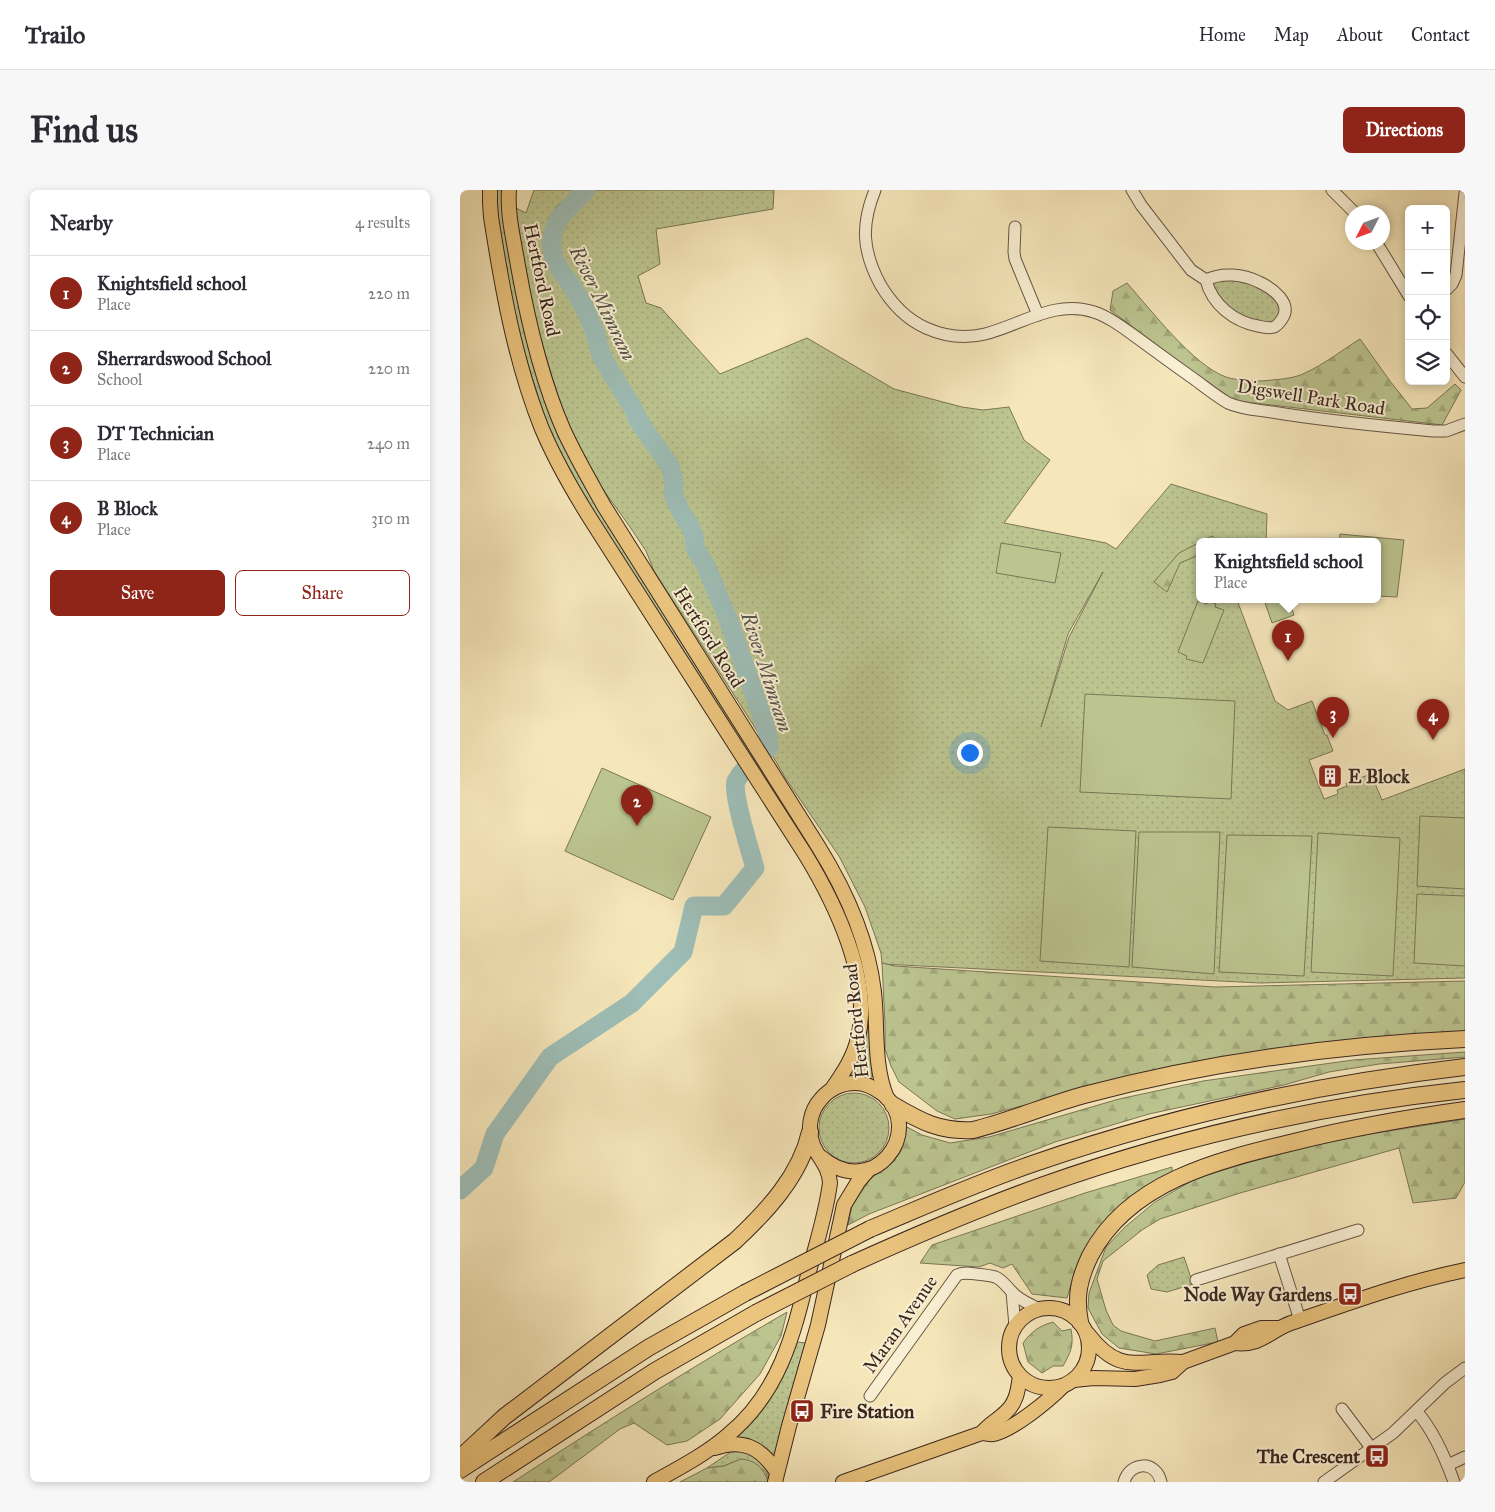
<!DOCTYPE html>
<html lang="en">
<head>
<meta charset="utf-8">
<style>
  :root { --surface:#fff; --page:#f7f7f7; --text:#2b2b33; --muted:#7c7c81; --line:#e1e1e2; --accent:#8f2418 }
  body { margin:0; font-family:"IM FELL Great Primer",serif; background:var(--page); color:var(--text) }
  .controls { position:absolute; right:15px; top:15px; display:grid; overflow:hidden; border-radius:8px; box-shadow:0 2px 8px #0003 }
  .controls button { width:45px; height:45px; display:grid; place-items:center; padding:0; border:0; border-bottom:1px solid var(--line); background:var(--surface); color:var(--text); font:25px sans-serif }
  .compass { position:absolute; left:885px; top:15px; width:45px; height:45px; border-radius:50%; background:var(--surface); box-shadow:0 2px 8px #0003; rotate:228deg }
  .you { position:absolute; left:509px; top:562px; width:18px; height:18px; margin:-12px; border:4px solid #fff; border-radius:50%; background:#1a73e8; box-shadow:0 0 0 8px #1a73e833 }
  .badge { display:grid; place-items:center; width:32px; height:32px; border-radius:50%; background:var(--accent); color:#fff; font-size:16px; font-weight:700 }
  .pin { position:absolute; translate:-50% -41px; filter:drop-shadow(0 1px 2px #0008) }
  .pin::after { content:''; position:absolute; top:26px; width:18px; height:15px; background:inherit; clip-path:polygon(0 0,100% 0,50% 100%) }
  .popup { position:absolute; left:736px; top:348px; width:185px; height:65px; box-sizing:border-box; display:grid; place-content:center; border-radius:8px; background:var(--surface); filter:drop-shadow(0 1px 4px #0005); font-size:16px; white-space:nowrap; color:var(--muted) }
  .popup b { font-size:19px; color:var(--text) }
  .popup::after { content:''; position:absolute; left:50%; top:100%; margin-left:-10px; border:10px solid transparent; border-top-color:var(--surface) }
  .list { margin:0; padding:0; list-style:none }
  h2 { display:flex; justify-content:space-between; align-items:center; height:65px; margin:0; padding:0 20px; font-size:21px }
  h2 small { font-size:16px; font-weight:400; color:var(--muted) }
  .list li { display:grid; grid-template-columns:32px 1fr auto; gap:15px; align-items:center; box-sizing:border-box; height:75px; padding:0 20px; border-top:1px solid var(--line) }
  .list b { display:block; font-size:19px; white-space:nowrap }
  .list p { margin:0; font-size:16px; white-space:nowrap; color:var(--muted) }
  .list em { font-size:16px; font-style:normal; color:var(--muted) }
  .actions { display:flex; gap:10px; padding:15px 20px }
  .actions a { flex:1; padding:11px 0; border:1px solid var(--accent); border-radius:8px; text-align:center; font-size:18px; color:var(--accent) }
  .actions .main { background:var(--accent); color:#fff }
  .icon { flex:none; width:28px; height:28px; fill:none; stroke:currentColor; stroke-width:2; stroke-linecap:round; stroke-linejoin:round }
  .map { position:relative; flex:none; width:1005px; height:1292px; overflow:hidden; border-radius:8px }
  header { display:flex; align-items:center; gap:30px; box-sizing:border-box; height:70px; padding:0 25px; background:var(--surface); border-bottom:1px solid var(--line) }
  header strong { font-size:24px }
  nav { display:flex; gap:28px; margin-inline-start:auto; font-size:18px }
  .intro { display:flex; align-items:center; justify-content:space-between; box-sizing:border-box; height:120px; padding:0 30px }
  h1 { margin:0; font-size:35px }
  .button { padding:12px 22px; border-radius:8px; background:var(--accent); color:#fff; font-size:18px; font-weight:700 }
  main { display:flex; gap:30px; padding:0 30px }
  aside { flex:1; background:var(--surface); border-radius:8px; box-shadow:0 2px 8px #0003 }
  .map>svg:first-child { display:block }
  .green { fill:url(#green-dots); stroke:#7a7657; fill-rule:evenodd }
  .forest { fill:url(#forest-firs); stroke:#7a7657 }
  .pitch { fill:#bcc590; stroke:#7a7657 }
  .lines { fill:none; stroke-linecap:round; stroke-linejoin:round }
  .river { stroke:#9ebeb7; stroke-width:19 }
  .minor-casing { stroke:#685645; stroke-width:13 }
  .major-casing { stroke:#39261e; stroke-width:16 }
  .highway-casing { stroke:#39261e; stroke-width:18 }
  .minor { stroke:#f9efd3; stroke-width:11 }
  .major { stroke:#ebc47e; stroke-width:14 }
  .highway { stroke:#ebc47e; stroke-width:16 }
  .highway-bridge-casing { stroke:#39261e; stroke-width:18; stroke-linecap:butt }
  .highway-bridge { stroke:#ebc47e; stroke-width:16 }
  .labels { text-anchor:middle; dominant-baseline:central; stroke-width:4; stroke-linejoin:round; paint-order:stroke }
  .street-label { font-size:19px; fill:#39261e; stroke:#f9efd3 }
  .poi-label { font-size:19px; font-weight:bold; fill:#39261e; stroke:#f9efd3; text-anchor:start }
  .water-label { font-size:20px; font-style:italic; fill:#57544c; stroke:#f9efd3 }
</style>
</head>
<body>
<header>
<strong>Trailo</strong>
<nav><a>Home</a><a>Map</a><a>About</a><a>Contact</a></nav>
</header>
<div class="intro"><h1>Find us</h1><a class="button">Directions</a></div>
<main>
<aside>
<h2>Nearby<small>4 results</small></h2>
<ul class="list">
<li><span class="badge">1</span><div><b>Knightsfield school</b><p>Place</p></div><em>220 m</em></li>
<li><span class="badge">2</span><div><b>Sherrardswood School</b><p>School</p></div><em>220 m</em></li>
<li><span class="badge">3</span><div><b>DT Technician</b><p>Place</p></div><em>240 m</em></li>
<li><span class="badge">4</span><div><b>B Block</b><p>Place</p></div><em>310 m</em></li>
</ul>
<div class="actions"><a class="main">Save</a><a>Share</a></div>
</aside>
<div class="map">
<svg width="1005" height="1292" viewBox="0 0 1005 1292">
  <defs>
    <pattern id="green-dots" width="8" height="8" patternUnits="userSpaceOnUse" patternTransform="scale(1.25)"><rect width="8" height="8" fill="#bcc590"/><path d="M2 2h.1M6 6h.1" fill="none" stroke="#a2a97c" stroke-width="1.8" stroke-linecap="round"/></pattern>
    <pattern id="forest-firs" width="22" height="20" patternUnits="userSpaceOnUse" patternTransform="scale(1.25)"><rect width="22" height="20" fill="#bcc590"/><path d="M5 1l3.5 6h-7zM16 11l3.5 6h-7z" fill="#a2a97c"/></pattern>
  </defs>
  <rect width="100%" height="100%" fill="#f6e7bb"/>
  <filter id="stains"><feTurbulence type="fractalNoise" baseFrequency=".004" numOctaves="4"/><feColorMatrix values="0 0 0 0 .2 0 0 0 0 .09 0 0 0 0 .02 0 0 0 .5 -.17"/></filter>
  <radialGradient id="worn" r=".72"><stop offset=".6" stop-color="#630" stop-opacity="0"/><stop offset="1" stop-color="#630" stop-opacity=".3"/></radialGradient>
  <g class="green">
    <polygon points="35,0 44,0 84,202 296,568 292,570 115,294 88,237 65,165 52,114 43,65"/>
    <path d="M74,0H120L112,4L97,16L89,29L86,47L93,76L103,86L114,108L120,113L135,142L132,129L113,89L109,88L106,82L101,80L96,71L97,67C87,52 97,38 108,26C116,17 123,8 132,0H314L313,19L196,39L200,74L178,86L186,113L201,118L260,184L347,148L434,199L502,217L523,220L549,217L564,250L590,270L544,333L646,353L656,359L711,294L807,324L806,352H739V410H777L815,511L828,520L852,511L865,545H867L873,561L849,570L864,609L878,604L877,600L887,596L886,593L911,584L922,610L1005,579V788L800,793L422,774L421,763L405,717L379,666L326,589L311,563C318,539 297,515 295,491L261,399L218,300L217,274L186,234L173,208L167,201L159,185L152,181L140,157L138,161L148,180V189L166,213L173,233L187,247L207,276L211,290V302L222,325L223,343H228L230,349L228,354L231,356L233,364L244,374L245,380V392L256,405L267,435L268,446L275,458L281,474L291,509L300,532L303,550L194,381L186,361L170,337L139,294L106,231L76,135L69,104L54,17L66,23ZM643,382L609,447L581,537L608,444Z"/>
    <polygon points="770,89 798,96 819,110 821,122 813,133 804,135 777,124 759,109 752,92"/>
    <path d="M301,575L374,693L394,740L406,786L412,839V888L411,889L393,887L391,885C413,854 409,822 401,787C396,762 391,737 381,714C360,667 325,622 297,578Z"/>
    <circle cx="394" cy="938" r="35"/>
    <polygon points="724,1067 733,1094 707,1102 691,1099 687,1085 698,1075"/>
    <polygon points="337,1152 346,1153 314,1271 273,1250 314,1201 325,1181"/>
    <path d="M280,1259C297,1266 308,1273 309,1292L305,1281L281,1269L264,1276L247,1278L272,1261Z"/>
  </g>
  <g class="forest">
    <path d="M667,93C690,119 734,176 766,187C778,191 799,192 812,190C823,189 835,188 845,183C865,174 882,160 900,149L930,191L952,219L967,218L995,194L1001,200L982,235L777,211L766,206L650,120L653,101Z"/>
    <polygon points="752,346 757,350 757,352 739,352 739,365 720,373 707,402 694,392 719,363"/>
    <polygon points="422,773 435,776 755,797 1005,791 1005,846 785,865 710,877 531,924 495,929 477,921 439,892 431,876 425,859 425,834"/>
    <polygon points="1005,862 1005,867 919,874 869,882 824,895 689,924 595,952 409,1024 388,1035 392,1016 410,989 433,972 441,961 447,937 462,945 490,953 529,947 659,909 743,891 893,870"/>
    <polygon points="1005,929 1005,992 996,1008 953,1013 939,958 780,1003 700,1029 682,1040 643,1071 637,1089 646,1120 653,1135 661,1141 695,1151 755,1138 758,1152 696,1164 659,1158 642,1144 628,1118 629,1103 646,1057 665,1037 695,1012 735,989 799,969 878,949"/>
    <polygon points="712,977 712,985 615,1081 607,1108 572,1104 552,1074 543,1078 530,1073 519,1077 460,1073 472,1055 625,1003"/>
    <path d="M327,1122L321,1146L300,1184L260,1229L227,1251L207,1255L174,1233L160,1239L89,1292H53C143,1233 234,1176 327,1122Z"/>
    <path d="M593,1132L602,1141L611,1139C614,1155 611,1162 603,1176H593L582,1183L568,1172L563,1153C572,1141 579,1136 593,1132Z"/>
    <path d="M281,1269C295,1270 304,1278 308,1292H220L247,1278L264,1276Z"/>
  </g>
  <g class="pitch">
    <polygon points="880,344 944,350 937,407 917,406 917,352 879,352"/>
    <polygon points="541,353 601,363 595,393 536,383"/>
    <polygon points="804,410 829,410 834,425 812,433"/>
    <polygon points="738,411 747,414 748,411 756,414 755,417 764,420 743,473 726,469 727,466 718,462"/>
    <polygon points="625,504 775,511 771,609 620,602"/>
    <polygon points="142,578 251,627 213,710 105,661"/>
    <polygon points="960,626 1005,628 1005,699 957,696"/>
    <polygon points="588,637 676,641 669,777 580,771"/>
    <polygon points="679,642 760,642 754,784 672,777"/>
    <polygon points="858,643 940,648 933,786 851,782"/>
    <polygon points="767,645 852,646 844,786 759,782"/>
    <polygon points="957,704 1005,706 1005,776 954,773"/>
  </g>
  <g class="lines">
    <path class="river" d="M0,1000L24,978L35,944L90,867L172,813L223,762L234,716H264L295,678C291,664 271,600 276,591C283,578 298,567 309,557L308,546L304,532L268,429L246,376L235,358L234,346L230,336L221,322L213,304L214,292L210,276L178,230L173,218L150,181L141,165L135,142L124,117L111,95L100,80L94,69L91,52L95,37L101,26L126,0"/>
    <defs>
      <g id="minor">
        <path d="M415,0C401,35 402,60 420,94C431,113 446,129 466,138C484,146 505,149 525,144C561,135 595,109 634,122C649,127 662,137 676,147C695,161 714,175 734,189C745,197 756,206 768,213C781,219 798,220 812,222C865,231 920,236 974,241H986L1005,234"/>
        <path d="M672,0L681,15L731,80L746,90C752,115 775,132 798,136C802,137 809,139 814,137C817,136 820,132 822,129C833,113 812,98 799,92C783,84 762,82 746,90"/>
        <polyline points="872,0 894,22"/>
        <polyline points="555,37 554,62 555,69 578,125"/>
        <polyline points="916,52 949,106"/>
        <polyline points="986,100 992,94 996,85 1005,3"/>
        <polyline points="986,163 1005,187"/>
        <polyline points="819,1064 840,1130"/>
        <polyline points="736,1090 898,1040"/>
        <polyline points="552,1102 555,1136"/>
        <path d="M410,1206L497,1085C503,1082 509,1083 516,1084C538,1086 538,1086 552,1102C559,1110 570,1114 579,1119"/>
        <polyline points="882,1219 912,1259"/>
        <path d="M957,1222C974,1241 985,1267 994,1292"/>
        <polyline points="988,1275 1005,1267"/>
        <path d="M664,1292C670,1271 696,1270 701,1292"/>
        <polyline points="864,1292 933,1243 985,1193 1005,1178"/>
      </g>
      <g id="major">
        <path d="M30,0V13L31,27C42,98 55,172 82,239C96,272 114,303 133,333L345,664C375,713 412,789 398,848C394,867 383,883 372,899"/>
        <path d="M49,0C47,25 54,51 58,76C68,132 81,189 104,241C116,267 130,291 144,316L358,656C386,701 408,749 414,802C418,837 413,875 427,908"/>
        <circle cx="589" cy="1158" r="40"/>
        <path d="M628,1144C661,1187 679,1168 723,1172"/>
        <path d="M775,1153C801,1156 809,1141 831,1133C889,1113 946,1092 1005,1080"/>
        <polyline points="614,1190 634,1188 675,1189 700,1185 712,1182 723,1172 775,1153 784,1144 801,1138 819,1138"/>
        <path d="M522,1243C529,1234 538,1230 546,1222C557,1212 558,1199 560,1186"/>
        <path d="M255,1258C283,1248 301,1258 317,1282"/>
        <path d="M194,1292C219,1278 246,1264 268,1245C319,1203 333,1147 348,1085C356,1055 366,1024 370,993C369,976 359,969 353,955C347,939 350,921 361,909C369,899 382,893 395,893C405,893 415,898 423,904C467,941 412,1012 361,967"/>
        <polyline points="315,1292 329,1236 358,1135 384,1015 398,992 409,979"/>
        <path d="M383,1292L522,1243C526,1243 530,1245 534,1244C554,1239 588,1211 603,1196"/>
      </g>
      <g id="highway">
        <path d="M433,915C460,931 480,942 513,940C550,931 587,915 624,905C748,872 877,855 1005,849"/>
        <path d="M410,1039C465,1016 519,992 575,973C714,925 859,894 1005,877"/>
        <path d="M392,1074C454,1046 517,1019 581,996C716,948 862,915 1005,900"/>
        <path d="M620,1132C615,1107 619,1089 630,1066C669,991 759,970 834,952C891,938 947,928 1005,920"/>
        <path d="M0,1268L44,1227L275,1051C307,1021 340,986 350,942"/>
        <polyline points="0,1280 188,1158 285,1103"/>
        <polyline points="24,1292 195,1181 296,1123"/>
      </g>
    </defs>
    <use href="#minor" class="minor-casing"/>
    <use href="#major" class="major-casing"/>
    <use href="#highway" class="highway-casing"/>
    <use href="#minor" class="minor"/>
    <use href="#major" class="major"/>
    <use href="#highway" class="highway"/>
    <defs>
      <g id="highway-bridge">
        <polyline points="285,1103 410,1039"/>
        <polyline points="296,1123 392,1074"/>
      </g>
    </defs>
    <use href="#highway-bridge" class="highway-bridge-casing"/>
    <use href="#highway-bridge" class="highway-bridge"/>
  </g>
  <defs>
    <symbol id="building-square" viewBox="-11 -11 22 22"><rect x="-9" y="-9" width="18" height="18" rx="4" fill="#8f2418" stroke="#f9efd3"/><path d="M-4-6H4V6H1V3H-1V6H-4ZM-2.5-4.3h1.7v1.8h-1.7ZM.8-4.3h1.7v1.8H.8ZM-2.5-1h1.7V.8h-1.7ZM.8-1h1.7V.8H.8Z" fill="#fff"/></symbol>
    <symbol id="bus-square" viewBox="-11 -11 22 22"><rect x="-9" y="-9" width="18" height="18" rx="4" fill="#8f2418" stroke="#f9efd3"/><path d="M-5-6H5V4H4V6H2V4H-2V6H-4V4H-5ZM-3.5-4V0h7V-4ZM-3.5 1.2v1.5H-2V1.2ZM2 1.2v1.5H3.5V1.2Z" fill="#fff"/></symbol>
  </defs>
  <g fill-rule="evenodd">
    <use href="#building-square" x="856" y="572" width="28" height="28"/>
    <use href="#bus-square" x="876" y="1090" width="28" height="28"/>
    <use href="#bus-square" x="328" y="1207" width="28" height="28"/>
    <use href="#bus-square" x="903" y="1252" width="28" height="28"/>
  </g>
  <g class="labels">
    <g class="street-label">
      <text transform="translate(82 90) rotate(78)">Hertford Road</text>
      <text transform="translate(851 207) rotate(9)">Digswell Park Road</text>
      <text transform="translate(249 447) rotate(58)">Hertford Road</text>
      <text transform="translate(396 831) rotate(-96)">Hertford Road</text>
      <text transform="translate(440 1134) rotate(-55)">Maran Avenue</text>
    </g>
    <g class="poi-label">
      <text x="888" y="586">E Block</text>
      <text x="872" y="1104" text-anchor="end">Node Way Gardens</text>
      <text x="360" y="1221">Fire Station</text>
      <text x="900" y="1266" text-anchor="end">The Crescent</text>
    </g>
    <g class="water-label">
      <text transform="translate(143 113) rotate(64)">River Mimram</text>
      <text transform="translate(307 482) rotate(72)">River Mimram</text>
    </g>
  </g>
  <rect width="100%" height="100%" filter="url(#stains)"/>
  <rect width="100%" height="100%" fill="url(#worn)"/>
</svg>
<div class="controls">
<button>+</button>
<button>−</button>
<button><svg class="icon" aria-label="locate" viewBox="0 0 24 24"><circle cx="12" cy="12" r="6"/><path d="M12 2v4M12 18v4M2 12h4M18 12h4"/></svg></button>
<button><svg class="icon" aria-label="layers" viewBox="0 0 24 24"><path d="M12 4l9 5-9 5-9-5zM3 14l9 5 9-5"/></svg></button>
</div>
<svg class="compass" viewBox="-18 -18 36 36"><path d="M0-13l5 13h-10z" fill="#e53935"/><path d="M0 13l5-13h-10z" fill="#7c7c81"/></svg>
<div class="you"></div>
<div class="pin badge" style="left:828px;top:471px">1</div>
<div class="popup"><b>Knightsfield school</b>Place</div>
<div class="pin badge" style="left:177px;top:636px">2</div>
<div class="pin badge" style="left:873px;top:548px">3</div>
<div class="pin badge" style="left:973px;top:550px">4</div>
</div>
</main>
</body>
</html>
